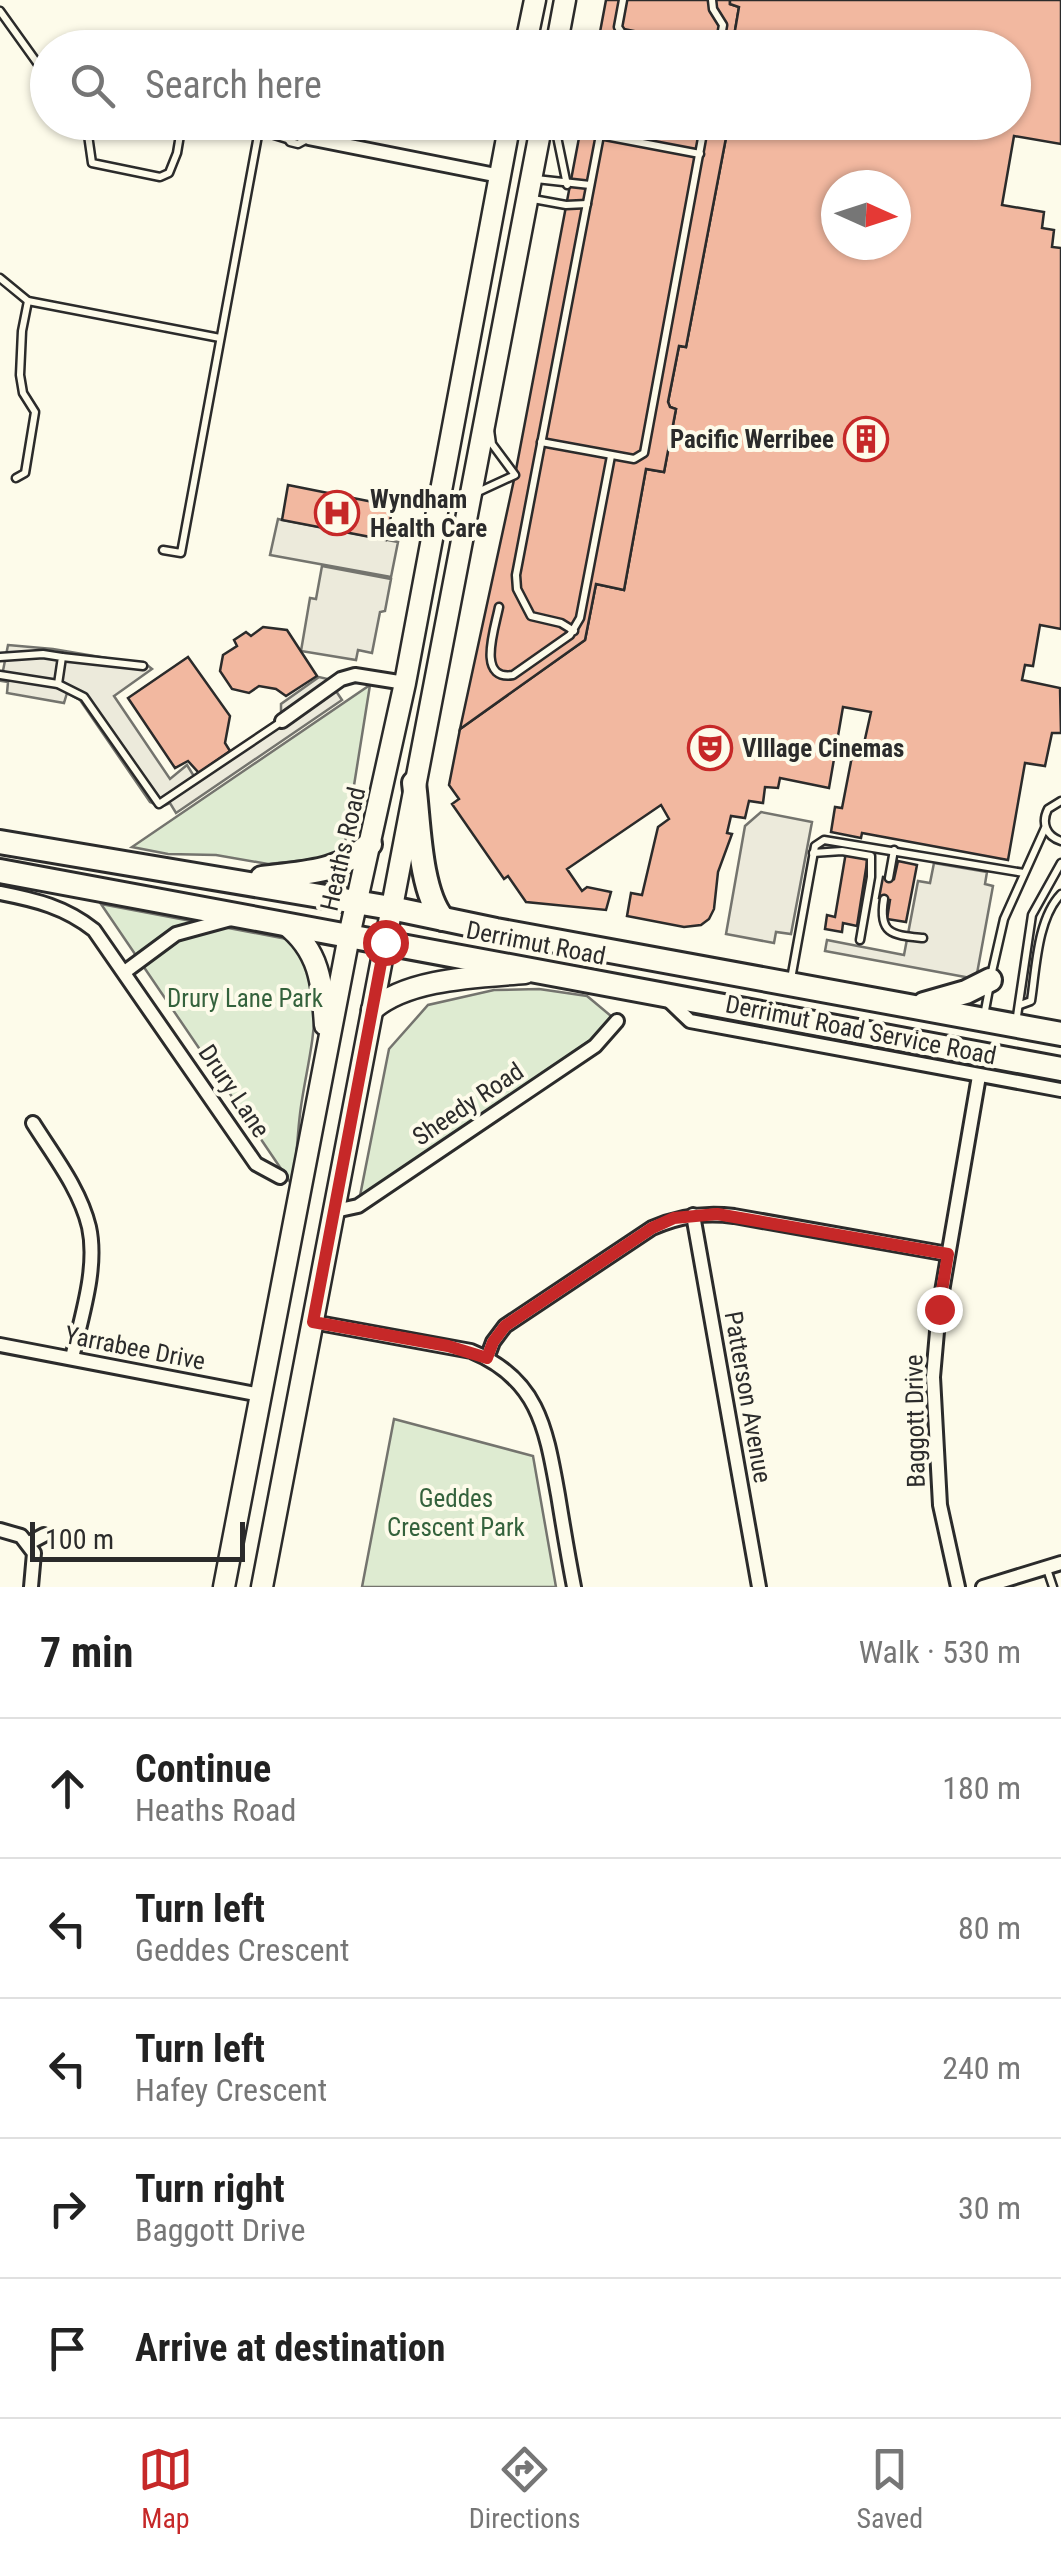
<!DOCTYPE html>
<html lang="en">
<head>
<meta charset="utf-8">
<style>
  :root { --surface:#fff; --page:#f6f6f6; --text:#222; --muted:#767676; --line:#e0e0e0; --accent:#c62828 }
  body { margin:0; font-family:"Roboto Condensed",sans-serif; background:var(--page); color:var(--text) }
  .compass { position:absolute; left:821px; top:170px; width:90px; height:90px; border-radius:50%; background:var(--surface); box-shadow:0 2px 8px #0004; rotate:93deg }
  .scale { position:absolute; left:30px; bottom:25px; width:215px; box-sizing:border-box; padding-left:10px; border:5px solid #2b2b2b; border-top:0; font-size:28px; line-height:35px; white-space:nowrap; color:#2b2b2b; -webkit-text-stroke:8px #fdfbea; paint-order:stroke }
  .stop { position:absolute; width:30px; height:30px; margin:-22px; border:8px solid #c62828; border-radius:50%; background:#fff }
  .stop.end { background:#c62828; border-color:#fff; box-shadow:0 2px 10px #0008 }
  .list { margin:0; padding:0; list-style:none }
  h2 { display:flex; justify-content:space-between; align-items:center; height:130px; margin:0; padding:0 40px; font-size:42px }
  h2 small { font-size:32px; font-weight:400; color:var(--muted) }
  .list li { display:grid; grid-template-columns:65px 1fr auto; gap:30px; align-items:center; box-sizing:border-box; height:140px; padding:0 40px; border-top:2px solid var(--line) }
  .list b { display:block; font-size:38px; white-space:nowrap }
  .list p { margin:0; font-size:32px; white-space:nowrap; color:var(--muted) }
  .list em { font-size:32px; font-style:normal; color:var(--muted) }
  .icon { flex:none; width:55px; height:55px; fill:none; stroke:currentColor; stroke-width:2; stroke-linecap:round; stroke-linejoin:round }
  .map { position:relative; flex:none; width:1061px; height:1587px; overflow:hidden }
  .search { position:absolute; background:var(--surface); box-shadow:0 2px 8px #0004; left:30px; right:30px; top:30px; height:110px; display:flex; align-items:center; gap:25px; box-sizing:border-box; padding:0 35px; border-radius:55px; color:var(--muted); font-size:38px }
  .sheet { height:830px; background:var(--surface) }
  nav { display:flex; justify-content:space-around; align-items:center; box-sizing:border-box; height:140px; border-top:2px solid var(--line); background:var(--surface); font-size:28px; color:var(--muted) }
  nav a { display:grid; justify-items:center; gap:5px }
  nav .on { color:var(--accent) }
  .map>svg:first-child { display:block }
  .green { fill:#deebd1; stroke:#74746e; stroke-width:2.5 }
  .parking { fill:#eceadb; stroke:#74746e; stroke-width:2.5 }
  .building { fill:#f2b8a0; stroke:#2b2b2b; stroke-width:2.5; fill-rule:evenodd }
  .lines { fill:none; stroke-linecap:round; stroke-linejoin:round }
  .lane-casing { stroke:#2b2b2b; stroke-width:11 }
  .street-casing { stroke:#2b2b2b; stroke-width:18 }
  .primary-casing { stroke:#2b2b2b; stroke-width:25 }
  .highway-casing { stroke:#2b2b2b; stroke-width:28 }
  .lane { stroke:#fdfbea; stroke-width:6 }
  .street { stroke:#fdfbea; stroke-width:12 }
  .primary { stroke:#fdfbea; stroke-width:20 }
  .highway { stroke:#fdfbea; stroke-width:22 }
  .route { stroke:#c62828; stroke-width:12 }
  .labels { text-anchor:middle; dominant-baseline:central; stroke-width:8; stroke-linejoin:round; paint-order:stroke }
  .poi-label { font-size:25px; font-weight:bold; fill:#2b2b2b; stroke:#fdfbea; text-anchor:start }
  .street-label { font-size:25px; fill:#2b2b2b; stroke:#fdfbea }
  .park-label { font-size:25px; fill:#34623c; stroke:#fdfbea }
</style>
</head>
<body>
<div class="map">
<svg width="1061" height="1587" viewBox="0 0 1061 1587">
  <rect width="100%" height="100%" fill="#fdfbea"/>
  <g class="green">
    <polygon points="370,685 345,842 336,857 268,864 216,855 168,854 132,847"/>
    <path d="M101,904L292,940C334,986 306,1060 300,1114C297,1138 297,1161 292,1185Z"/>
    <polygon points="539,989 587,996 617,1021 358,1206 389,1049 428,1005 494,990"/>
    <polygon points="394,1419 533,1456 556,1587 362,1587"/>
  </g>
  <g class="parking">
    <polygon points="278,519 398,542 391,577 270,555"/>
    <polygon points="322,566 391,579 385,611 380,612 372,653 358,650 356,660 301,651 310,598 316,599"/>
    <polygon points="8,645 53,649 147,665 152,669 114,696 170,779 187,765 195,778 287,717 281,711 281,704 319,677 328,679 342,700 176,813 170,803 161,807 150,802 80,700 67,693 64,703 7,693 8,682 1,681"/>
    <polygon points="761,812 812,822 791,934 776,932 774,943 726,934 745,826"/>
    <polygon points="934,863 987,872 985,884 993,886 976,979 825,951 827,940 904,955 918,881 930,883"/>
  </g>
  <g class="building">
    <polygon points="606,0 730,0 730,4 739,7 732,48 597,48"/>
    <path d="M730,0H1061V144L1014,136L1002,205L1044,212L1042,228L1054,230L1052,247L1061,248V629L1040,625L1033,666L1025,665L1022,680L1060,688L1061,733H1052L1045,766L1025,763L1008,860L862,833L861,838L831,832L835,807L842,808L854,746L863,748L871,712L843,707L829,788L780,778L778,788L765,787L763,803L749,801L745,818L731,816L727,833L732,834L718,872L714,909L709,919L701,925L684,927L627,916L631,893L642,895L658,827L669,819L661,805L567,869L582,891L587,887L611,892L606,910L526,902L508,876L504,879L452,804L459,799L449,785L460,729L585,640L596,584L624,590L646,469L664,472L676,409L670,407L668,402L679,346L686,347L729,122H1014V48H732L739,7L730,4ZM836,185H896V245H836Z"/>
    <polygon points="582,122 729,122 686,347 679,346 668,402 670,407 676,409 664,472 646,469 624,590 596,584 585,640 460,729 515,475"/>
    <polygon points="288,485 393,506 386,540 282,520"/>
    <polygon points="263,627 287,630 317,676 286,696 276,689 259,686 249,693 232,689 220,671 223,655 237,646 234,640 246,632 251,636"/>
    <polygon points="188,657 230,716 225,743 230,751 199,773 188,761 175,768 128,698"/>
    <polygon points="846,852 868,856 857,926 843,923 842,932 825,929 827,915 835,917"/>
    <polygon points="898,861 917,865 906,922 887,919 890,900 879,898 883,877 894,879"/>
  </g>
  <g class="lines">
    <defs>
      <g id="lane">
        <polyline points="623,0 618,27 622,33 695,48"/>
        <polyline points="712,0 713,9 723,25 719,48"/>
        <polyline points="0,11 48,78"/>
        <polyline points="229,48 232,41 245,36 265,37"/>
        <polyline points="603,48 604,43"/>
        <path d="M79,122L88,135C163,125 213,115 287,139"/>
        <polyline points="289,122 285,135 290,142 298,144 309,138 307,122"/>
        <polyline points="554,122 567,185"/>
        <polyline points="591,122 600,135 700,154"/>
        <polyline points="88,135 92,163 160,177 169,173 177,153 182,123"/>
        <polyline points="536,179 590,185"/>
        <polyline points="533,199 566,205 587,204"/>
        <polyline points="0,278 28,301 220,338"/>
        <polyline points="541,442 634,459 644,453 705,122"/>
        <polyline points="16,478 25,473 35,412 23,393 20,375 22,331 28,301"/>
        <polyline points="478,492 515,475 492,444 490,430"/>
        <polyline points="163,550 181,553 259,130"/>
        <path d="M499,607C495,628 476,681 513,675L570,635L580,618L611,456"/>
        <polyline points="574,631 561,623 531,616 517,589 516,575 600,135"/>
        <polyline points="0,657 43,654 62,657 58,684"/>
        <polyline points="62,657 143,666"/>
        <polyline points="0,675 58,684 84,697 159,804 281,722"/>
        <path d="M1061,801L1048,809C1041,823 1046,836 1061,841"/>
        <polyline points="813,853 842,851 871,856 871,877 860,940"/>
        <polyline points="889,878 894,850"/>
        <path d="M884,899C878,935 893,935 923,938"/>
        <polyline points="991,976 1004,919 1045,828"/>
        <polyline points="791,979 815,846 824,840 1024,873"/>
        <path d="M1020,1005L1031,1001C1036,969 1037,919 1061,894"/>
        <polyline points="984,1016 989,989"/>
        <polyline points="1016,1023 1032,915 1061,863"/>
        <polyline points="1047,1569 1053,1587"/>
      </g>
      <g id="street">
        <polyline points="309,138 500,176"/>
        <polyline points="282,721 341,679 355,675 405,683"/>
        <path d="M0,893C36,900 65,907 94,930L256,1164L280,1177"/>
        <polyline points="126,971 176,934 231,919"/>
        <polyline points="665,997 690,1021 1061,1090"/>
        <path d="M33,1123C53,1155 80,1189 89,1227C98,1268 81,1318 72,1358"/>
        <polyline points="335,1211 358,1206 595,1046 617,1021"/>
        <polyline points="693,1215 759,1587"/>
        <path d="M313,1322L471,1351C539,1379 546,1429 558,1495C563,1526 568,1556 574,1587"/>
        <polyline points="0,1345 261,1395"/>
        <path d="M487,1358L493,1342L505,1326L652,1228C679,1216 704,1212 734,1216L948,1254"/>
        <polyline points="0,1530 21,1536 34,1553 31,1587"/>
        <polyline points="29,1543 44,1535"/>
        <polyline points="958,1587 940,1505 933,1377 939,1309 979,1076"/>
        <polyline points="983,1587 1061,1563"/>
      </g>
      <g id="primary">
        <polyline points="525,48 535,0"/>
        <polyline points="556,48 565,0"/>
        <path d="M285,924C320,951 322,983 325,1025"/>
        <path d="M372,1010C408,978 479,977 525,973"/>
        <polyline points="224,1587 349,936 405,683 510,122"/>
        <polyline points="262,1587 542,122"/>
      </g>
      <g id="highway">
        <path d="M414,783C419,820 419,890 443,919"/>
        <polyline points="0,842 391,908 496,930 1061,1034"/>
        <polyline points="0,871 1061,1069"/>
        <path d="M262,878C305,872 336,874 370,844"/>
        <polyline points="924,1004 966,992 990,980"/>
      </g>
    </defs>
    <use href="#lane" class="lane-casing"/>
    <use href="#street" class="street-casing"/>
    <use href="#primary" class="primary-casing"/>
    <use href="#highway" class="highway-casing"/>
    <use href="#lane" class="lane"/>
    <use href="#street" class="street"/>
    <use href="#primary" class="primary"/>
    <use href="#highway" class="highway"/>
  </g>
  <g class="lines">
    <polyline class="route" points="385,942 313,1322 448,1346 487,1358 493,1342 505,1326 652,1228 674,1218 717,1214 948,1254 939,1309"/>
  </g>
  <defs>
    <symbol id="building-ring" viewBox="-11 -11 22 22"><circle r="9.5" fill="#fdfbea" stroke="#c62828" stroke-width="1.5"/><path d="M-4-6H4V6H1V3H-1V6H-4ZM-2.5-4.3h1.7v1.8h-1.7ZM.8-4.3h1.7v1.8H.8ZM-2.5-1h1.7V.8h-1.7ZM.8-1h1.7V.8H.8Z" fill="#c62828"/></symbol>
    <symbol id="hospital-ring" viewBox="-11 -11 22 22"><circle r="9.5" fill="#fdfbea" stroke="#c62828" stroke-width="1.5"/><path d="M-5-5h3v3.5h4V-5h3V5h-3V1.5h-4V5h-3Z" fill="#c62828"/></symbol>
    <symbol id="theatre-ring" viewBox="-11 -11 22 22"><circle r="9.5" fill="#fdfbea" stroke="#c62828" stroke-width="1.5"/><path d="M-5-5.5Q0-4 5-5.5V0Q5 5 0 6Q-5 5-5 0ZM-3.3-2.5H-1v1.5H-3.3ZM1-2.5H3.3v1.5H1ZM-2.8 1Q0 5.5 2.8 1Z" fill="#c62828"/></symbol>
  </defs>
  <g fill-rule="evenodd">
    <use href="#building-ring" x="841" y="414" width="50" height="50"/>
    <use href="#hospital-ring" x="312" y="488" width="50" height="50"/>
    <use href="#theatre-ring" x="685" y="723" width="50" height="50"/>
  </g>
  <g class="labels">
    <g class="poi-label">
      <text x="834" y="439" text-anchor="end">Pacific Werribee</text>
      <text x="370" y="499">Wyndham<tspan x="370" dy="29">Health Care</tspan></text>
      <text x="742" y="748">VIllage Cinemas</text>
    </g>
    <g class="street-label">
      <text transform="translate(343 849) rotate(-77)">Heaths Road</text>
      <text transform="translate(536 943) rotate(11)">Derrimut Road</text>
      <text transform="translate(861 1030) rotate(11)">Derrimut Road Service Road</text>
      <text transform="translate(234 1091) rotate(56)">Drury Lane</text>
      <text transform="translate(468 1104) rotate(-34)">Sheedy Road</text>
      <text transform="translate(135 1348) rotate(11)">Yarrabee Drive</text>
      <text transform="translate(748 1397) rotate(80)">Patterson Avenue</text>
      <text transform="translate(915 1421) rotate(-91)">Baggott Drive</text>
    </g>
    <g class="park-label">
      <text x="245" y="998">Drury Lane Park</text>
      <text x="456" y="1498">Geddes<tspan x="456" dy="29">Crescent Park</tspan></text>
    </g>
  </g>
</svg>
<svg class="compass" viewBox="-18 -18 36 36"><path d="M0-13l5 13h-10z" fill="#e53935"/><path d="M0 13l5-13h-10z" fill="#767676"/></svg>
<div class="scale">100 m</div>
<div class="stop" style="left:385px;top:942px"></div>
<div class="stop end" style="left:939px;top:1309px"></div>
<div class="search"><svg class="icon" aria-label="search" viewBox="0 0 24 24"><circle cx="10" cy="10" r="6"/><path d="M15 15l6 6"/></svg>Search here</div>
</div>
<section class="sheet">
<h2>7 min<small>Walk · 530 m</small></h2>
<ul class="list">
<li><svg class="icon" aria-label="ahead" viewBox="0 0 24 24"><path d="M12 20V5M6 11l6-6 6 6"/></svg><div><b>Continue</b><p>Heaths Road</p></div><em>180 m</em></li>
<li><svg class="icon" aria-label="left" viewBox="0 0 24 24"><path d="M17 20v-9H6M10 6l-5 5 5 5"/></svg><div><b>Turn left</b><p>Geddes Crescent</p></div><em>80 m</em></li>
<li><svg class="icon" aria-label="left" viewBox="0 0 24 24"><path d="M17 20v-9H6M10 6l-5 5 5 5"/></svg><div><b>Turn left</b><p>Hafey Crescent</p></div><em>240 m</em></li>
<li><svg class="icon" aria-label="right" viewBox="0 0 24 24"><path d="M7 20v-9h11M14 6l5 5-5 5"/></svg><div><b>Turn right</b><p>Baggott Drive</p></div><em>30 m</em></li>
<li><svg class="icon" aria-label="arrive" viewBox="0 0 24 24"><path d="M6 21V4h12l-3 4 3 4H6"/></svg><div><b>Arrive at destination</b></div></li>
</ul>
</section>
<nav>
<a class="on"><svg class="icon" aria-label="map" viewBox="0 0 24 24"><path d="M3 6l6-2 6 2 6-2v14l-6 2-6-2-6 2zM9 4v14M15 6v14"/></svg>Map</a>
<a><svg class="icon" aria-label="directions" viewBox="0 0 24 24"><path d="M12 3l9 9-9 9-9-9zM9 14v-3h6M13 9l2 2-2 2"/></svg>Directions</a>
<a><svg class="icon" aria-label="saved" viewBox="0 0 24 24"><path d="M7 4h10v16l-5-4-5 4z"/></svg>Saved</a>
</nav>
</body>
</html>
